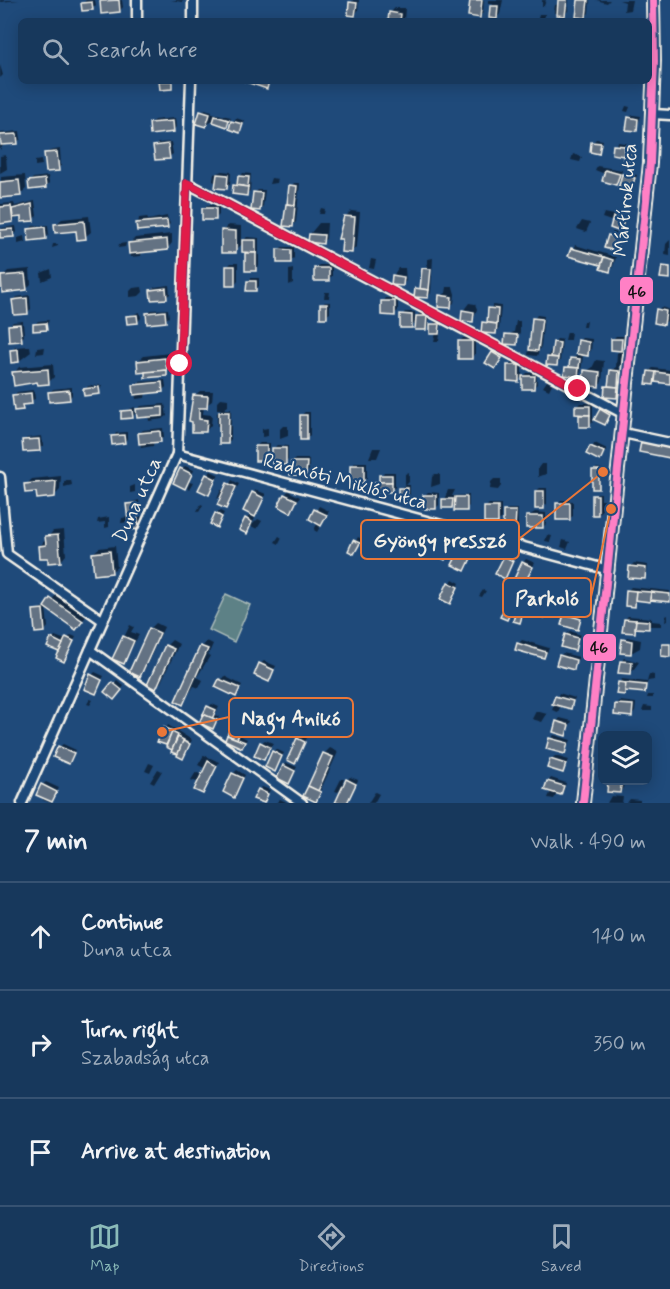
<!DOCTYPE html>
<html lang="en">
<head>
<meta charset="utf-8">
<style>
  :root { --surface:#17385c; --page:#244365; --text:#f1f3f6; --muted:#9eacbb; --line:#365272; --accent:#8bbbb9 }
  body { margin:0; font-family:Mynerve,sans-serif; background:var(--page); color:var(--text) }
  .controls { position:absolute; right:18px; bottom:18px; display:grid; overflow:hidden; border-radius:9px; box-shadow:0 3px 15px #0003 }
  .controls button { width:54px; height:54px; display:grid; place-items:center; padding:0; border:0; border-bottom:2px solid var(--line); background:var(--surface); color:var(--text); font:30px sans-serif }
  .stop { position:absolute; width:18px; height:18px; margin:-14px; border:4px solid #e11d48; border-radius:50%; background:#fff }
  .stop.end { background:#e11d48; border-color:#fff; box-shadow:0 2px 6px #0008 }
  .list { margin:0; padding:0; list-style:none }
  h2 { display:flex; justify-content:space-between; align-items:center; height:78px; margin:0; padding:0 24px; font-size:26px }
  h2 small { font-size:20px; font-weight:400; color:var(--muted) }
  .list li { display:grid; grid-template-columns:39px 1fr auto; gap:18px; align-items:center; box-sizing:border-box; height:108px; padding:0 24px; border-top:2px solid var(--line) }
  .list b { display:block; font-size:22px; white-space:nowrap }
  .list p { margin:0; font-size:20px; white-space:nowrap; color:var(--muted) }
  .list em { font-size:20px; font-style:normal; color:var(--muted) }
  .icon { flex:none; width:33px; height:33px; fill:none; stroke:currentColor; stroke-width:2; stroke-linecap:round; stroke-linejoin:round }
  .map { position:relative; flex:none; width:670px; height:803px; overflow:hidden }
  .search { position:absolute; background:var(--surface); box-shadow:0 3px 15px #0003; left:18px; right:18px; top:18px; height:66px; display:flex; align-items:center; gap:15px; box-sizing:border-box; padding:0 21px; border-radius:9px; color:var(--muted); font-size:22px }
  .sheet { height:402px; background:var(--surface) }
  nav { display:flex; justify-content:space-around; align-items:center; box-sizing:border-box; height:84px; border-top:2px solid var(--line); background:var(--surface); font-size:16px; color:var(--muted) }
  nav a { display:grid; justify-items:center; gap:3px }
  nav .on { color:var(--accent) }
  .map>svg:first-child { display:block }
  .green { fill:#5d8186; stroke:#a8b9b7; stroke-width:1.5 }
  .shadow { fill:#0007 }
  .building { fill:#647283; stroke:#f4f1e8; stroke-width:1.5 }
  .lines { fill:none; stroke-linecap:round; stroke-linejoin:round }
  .minor-casing { stroke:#f4f1e8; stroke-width:13 }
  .secondary-casing { stroke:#f4f1e8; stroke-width:16 }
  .minor { stroke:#1f4a7a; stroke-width:8 }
  .secondary { stroke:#1f4a7a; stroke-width:12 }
  .bus-1-casing { stroke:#1f4a7a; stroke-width:12 }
  .bus-1 { stroke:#ff80c5; stroke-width:8 }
  .route { stroke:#e11d48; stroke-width:8 }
  .labels { text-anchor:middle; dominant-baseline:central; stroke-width:4.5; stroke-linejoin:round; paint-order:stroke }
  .street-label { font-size:20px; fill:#f4f1e8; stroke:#1f4a7a }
  .leader { fill:none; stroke:#ea7738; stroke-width:2 }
  .callout-dot { fill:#ea7738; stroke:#1f4a7a; stroke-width:2 }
  .callout { fill:#1f4a7a; stroke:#ea7738; stroke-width:2 }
  .callout-label { font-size:21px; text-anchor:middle; font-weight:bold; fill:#f4f1e8 }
  .line-badge { stroke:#1f4a7a; stroke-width:2 }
  .pale-badge-label { font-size:16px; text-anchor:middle; font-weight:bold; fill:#111 }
</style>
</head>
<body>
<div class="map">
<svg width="670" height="803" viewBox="0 0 670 803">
  <rect width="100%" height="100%" fill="#1f4a7a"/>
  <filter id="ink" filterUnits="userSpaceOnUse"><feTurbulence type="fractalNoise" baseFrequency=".0167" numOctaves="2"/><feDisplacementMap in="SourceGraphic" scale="12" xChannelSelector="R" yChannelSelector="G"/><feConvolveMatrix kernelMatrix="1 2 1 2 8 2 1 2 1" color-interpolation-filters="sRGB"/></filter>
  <g filter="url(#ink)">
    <polygon class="green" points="226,594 250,605 234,642 209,630"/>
    <g class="shadow">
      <polygon points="0,0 19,0 0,2"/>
      <polygon points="86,0 95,0 96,5 92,9 82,4"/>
      <polygon points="103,0 122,0 123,7 120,11 102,2"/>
      <polygon points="171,0 184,0 182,2"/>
      <polygon points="353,0 359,0 358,11 355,14 351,3"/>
      <polygon points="471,0 484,0 483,13 480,16"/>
      <polygon points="488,0 503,0 500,14 497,18 492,6 493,4 488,4"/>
      <polygon points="542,0 546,0 544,6 542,6"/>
      <polygon points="560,0 569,0 568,11 565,14 554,13 555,5 559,4"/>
      <polygon points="580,0 590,0 589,13 585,17"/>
      <polygon points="596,0 610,0 607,3"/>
      <polygon points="619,0 632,0 630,10 624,11 625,2"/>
      <polygon points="395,8 405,8 404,21 389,21 390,13"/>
      <polygon points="539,14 545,14 544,21 537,21"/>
      <polygon points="630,17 629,21 624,21 625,17"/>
      <polygon points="0,65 3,75 0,78"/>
      <polygon points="626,106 630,107 628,112 624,111"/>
      <polygon points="205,109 212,111 212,113 231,117 230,122 227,125 213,121 206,125 202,112"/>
      <polygon points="633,115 641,116 636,130 629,118"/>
      <polygon points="175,118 176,127 173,131 150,124 154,120"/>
      <polygon points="236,118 245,121 240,131 233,122"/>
      <polygon points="20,131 21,139 17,142 4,144 0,150 0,133"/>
      <polygon points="596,139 603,140 599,152 592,143"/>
      <polygon points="171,142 173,154 169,157 155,146 158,143"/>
      <polygon points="618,142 637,145 636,156 633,159 613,153"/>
      <polygon points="60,149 61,166 58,169 46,154 49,151"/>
      <polygon points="573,154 582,157 580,162 571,160"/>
      <polygon points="6,155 7,169 0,173 0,156"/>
      <polygon points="41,160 42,165 35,166 35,161"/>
      <polygon points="597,166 622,170 620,179 627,172 637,175 633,188 630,191 623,176 616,183 605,174 595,170"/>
      <polygon points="222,171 231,172 230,184 226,188 213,181 214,174"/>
      <polygon points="243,173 251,174 250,191 246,194 234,186"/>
      <polygon points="25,175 26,189 20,194 0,196 1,177"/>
      <polygon points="48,176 49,183 45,187 30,181 33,178"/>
      <polygon points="271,178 278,179 277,183 269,184"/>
      <polygon points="294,183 300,183 296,222 293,225 285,225 291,186"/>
      <polygon points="258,190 265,190 263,206 260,209 254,193"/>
      <polygon points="35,201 37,216 33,219 22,215 12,221 0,217 0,204 14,203 15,206"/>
      <polygon points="207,205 219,205 219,215 215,219 203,209"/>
      <polygon points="321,208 325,209 324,214 319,214"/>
      <polygon points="351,211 360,212 357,246 351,252 345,217"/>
      <polygon points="604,213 626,217 624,226 620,230 614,217 611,221 602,218"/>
      <polygon points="89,216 91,232 85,237 78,230 56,224 62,219"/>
      <polygon points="167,216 170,224 167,227 138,224 139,218 147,217 148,220"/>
      <polygon points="582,221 590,223 586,232 577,229"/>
      <polygon points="319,223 327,223 326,239 322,242 310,234"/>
      <polygon points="48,225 49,235 45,238 29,230 33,226"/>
      <polygon points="228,225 241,226 241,243 247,237 259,238 259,266 256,270 246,270 246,251 243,243 235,251 223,231"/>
      <polygon points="16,226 17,232 14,235 0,237 2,228"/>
      <polygon points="613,232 622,235 615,250 609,236"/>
      <polygon points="172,234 172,243 167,249 142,251 141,256 131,257 130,243 135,238"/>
      <polygon points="24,236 25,242 18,244 18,238"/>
      <polygon points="670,240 670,256 665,255 666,244"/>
      <polygon points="126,243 125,247 118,248 119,244"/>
      <polygon points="53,244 58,244 58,246 52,248"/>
      <polygon points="575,245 616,257 613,267 610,270 603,264 570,255"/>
      <polygon points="282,247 294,247 294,258 290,262 279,250"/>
      <polygon points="433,258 431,293 428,297 417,289 422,286 423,269 427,266 428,259"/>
      <polygon points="371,259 376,260 374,269 369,268"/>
      <polygon points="231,263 238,263 238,281 235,285 228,266"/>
      <polygon points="319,265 332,265 332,276 328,279 316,269"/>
      <polygon points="398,268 405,268 406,281 403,284 393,276"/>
      <polygon points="30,269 31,284 26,289 2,277 8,271"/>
      <polygon points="51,269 52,277 42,281 41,273"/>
      <polygon points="293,269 293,283 289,285 289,270"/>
      <polygon points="251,278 259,278 259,286 255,290 248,282"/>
      <polygon points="169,285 170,294 166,297 151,290 155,287"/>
      <polygon points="142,287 143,292 139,296 130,297 130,291 133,288"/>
      <polygon points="447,287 453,287 455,294 454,303 450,306 441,296 446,293"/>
      <polygon points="325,292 330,292 329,298 324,298"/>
      <polygon points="30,295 31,309 28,312 14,300 17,297"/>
      <polygon points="386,298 398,298 398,311 394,314 383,302"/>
      <polygon points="325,302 330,302 330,313 326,316 321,305"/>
      <polygon points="469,303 475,304 477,309 473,321 463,311"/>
      <polygon points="493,305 501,306 499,329 495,333 484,323 489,320 490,309"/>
      <polygon points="661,307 670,310 670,320 663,323 658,310"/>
      <polygon points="168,309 169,317 165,320 147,314 151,310"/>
      <polygon points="140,312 141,318 138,322 128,316"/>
      <polygon points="405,312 415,312 415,318 420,313 429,313 429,325 426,329 417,321 411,327 402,315"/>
      <polygon points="537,315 544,316 541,346 537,356 528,355 534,319"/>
      <polygon points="49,320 46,328 34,325 38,321"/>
      <polygon points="23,321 24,336 21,339 9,326 13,322"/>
      <polygon points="516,321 520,321 520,332 516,344 507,335 514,332"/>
      <polygon points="587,321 586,327 582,327 583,322"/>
      <polygon points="435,322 442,322 439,341 434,341 436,333 431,325"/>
      <polygon points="567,332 571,332 570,340 562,340 560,361 557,364 548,357 554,343 557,339 565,340"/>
      <polygon points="616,336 625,336 624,346 621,350 613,339"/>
      <polygon points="463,338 475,338 475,354 471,358 460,341"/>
      <polygon points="582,338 592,339 591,351 583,354 581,372 577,375 566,374 571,359 578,355 579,341"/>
      <polygon points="30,346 31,352 19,361 12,351 15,347"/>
      <polygon points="45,347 44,353 36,354 37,348"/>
      <polygon points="496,349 504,354 498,364 487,363"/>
      <polygon points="621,350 624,350 622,364 619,368 622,368 620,393 616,396 606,395 611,371 616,367 617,353"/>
      <polygon points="170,353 171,363 166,374 146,372 138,361 144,356"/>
      <polygon points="596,360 604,361 602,382 598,385 586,371 592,368"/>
      <polygon points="512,362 522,363 522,377 519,380 508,366"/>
      <polygon points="53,364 54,377 48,383 14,373 19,367"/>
      <polygon points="653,368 670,370 670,383 656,381 654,384 649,371"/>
      <polygon points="527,373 537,373 537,384 534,387 524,376"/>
      <polygon points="165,380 166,387 162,391 146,392 145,398 136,399 134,386 138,382"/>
      <polygon points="547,381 552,384 549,390 543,387"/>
      <polygon points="102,385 99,392 85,390 88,386"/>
      <polygon points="72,387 72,395 69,399 50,392 53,389"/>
      <polygon points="34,390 35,399 25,403 22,409 14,395 17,392"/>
      <polygon points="200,391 213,391 212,401 204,407 203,414 212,415 211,425 206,431 193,430 194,396"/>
      <polygon points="221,398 228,399 228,406 224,409 231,409 231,439 228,443 220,426 217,426 217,413 221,409 217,409 217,402"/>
      <polygon points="580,403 593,403 593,422 589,426 581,426 581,413 577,406"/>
      <polygon points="165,404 167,416 163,419 149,421 148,416 138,411 132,417 122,412 135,407 135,412 141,406"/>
      <polygon points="604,407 612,411 604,424 601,410"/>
      <polygon points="305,412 310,412 310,435 307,438 301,415"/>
      <polygon points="283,426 288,426 288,436 280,439 280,429"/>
      <polygon points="163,428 164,437 160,440 154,441 153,446 141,448 139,433 143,430"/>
      <polygon points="268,428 268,436 262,437 262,429"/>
      <polygon points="127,432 127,439 124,442 113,437 116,433"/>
      <polygon points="42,436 43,446 39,449 23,441 27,438"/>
      <polygon points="648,437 670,442 670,457 642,443"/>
      <polygon points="260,443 270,443 270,456 267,460 256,446"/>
      <polygon points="595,443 607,449 600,459 588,453"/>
      <polygon points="277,445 288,446 288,460 285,463 273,449"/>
      <polygon points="373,448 381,448 377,458 369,458"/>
      <polygon points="295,459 309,459 309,470 306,473 292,463"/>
      <polygon points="355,462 367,462 367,478 363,481 352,466"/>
      <polygon points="541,464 546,464 546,474 538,477 538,468"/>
      <polygon points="185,466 194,470 189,482 193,483 189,490 187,488 189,483 184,487 182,469"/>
      <polygon points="597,468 607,470 607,477 601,478 598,488 593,471"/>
      <polygon points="211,471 219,475 208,493 200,489"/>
      <polygon points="384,472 395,472 395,487 391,491 376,483"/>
      <polygon points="409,472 409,482 406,485 410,485 410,497 407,501 399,489 405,485 405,474"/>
      <polygon points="435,474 440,474 440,484 431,487 432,477"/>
      <polygon points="61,476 60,490 55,495 26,485 32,479"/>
      <polygon points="494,479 501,479 501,486 498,490 490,489 491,482"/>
      <polygon points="71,480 72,485 64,487 64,481"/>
      <polygon points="232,480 239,484 226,507 223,495 217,499 221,490 226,490"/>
      <polygon points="135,485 135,492 130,493 130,487"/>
      <polygon points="540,488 547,488 547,504 543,507 536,491"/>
      <polygon points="256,490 266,494 253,517 255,518 252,525 258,519 262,521 257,529 251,526 246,532 246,519 252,514 253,493"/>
      <polygon points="448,490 455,490 452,496 469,495 469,506 466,509 456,503 452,507 444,500"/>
      <polygon points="288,491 300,497 291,511 285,495"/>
      <polygon points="428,492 439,493 439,505 436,508 424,496"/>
      <polygon points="597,493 601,493 601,500 604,500 605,506 598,514 594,496"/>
      <polygon points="139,500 142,524 139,528 129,522 121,523 122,518 129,517 127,504"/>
      <polygon points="561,500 573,501 573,516 569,519 558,504"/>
      <polygon points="201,504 203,505 199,512 197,511"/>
      <polygon points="489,504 501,504 501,519 497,522 486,507"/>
      <polygon points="319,506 329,511 317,532 314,530 318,522 311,519"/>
      <polygon points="508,509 518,509 518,524 515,527 505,512"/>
      <polygon points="220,511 224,513 217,526 216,514"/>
      <polygon points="535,512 546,513 546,524 543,527 527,517"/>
      <polygon points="109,517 109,527 105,528 105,522 97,523 98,519"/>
      <polygon points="64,530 66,555 61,561 49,556 40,546 53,531"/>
      <polygon points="547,535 552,536 550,542 545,541"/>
      <polygon points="279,536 282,538 279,544 275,542"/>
      <polygon points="358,537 362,539 354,553 350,551"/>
      <polygon points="563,540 570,542 567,549 561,547"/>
      <polygon points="466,544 476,549 464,569 454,565"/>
      <polygon points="115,546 117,567 111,572 93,553 99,548"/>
      <polygon points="508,554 515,557 504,577 505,557"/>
      <polygon points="526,559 535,563 524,582 523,563"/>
      <polygon points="634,563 648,565 647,574 644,578 630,567"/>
      <polygon points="534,577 547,581 544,594 552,589 545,605 549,606 548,613 544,616 532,605 535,602 529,600 520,621 520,602 525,599"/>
      <polygon points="453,579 460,583 449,602 442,599"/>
      <polygon points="631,587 670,591 670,601 638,599 634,606 628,590"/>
      <polygon points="483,590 486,591 482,597 479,596"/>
      <polygon points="57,594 87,615 81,623 46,607 48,627 45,631 34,611 46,606"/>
      <polygon points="512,599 517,602 507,619 509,603"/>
      <polygon points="568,612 583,616 577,628 565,615"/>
      <polygon points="668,615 668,621 665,622 666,616"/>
      <polygon points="628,616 652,618 652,621 661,622 661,626 638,626 634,632 625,619"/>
      <polygon points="156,623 164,627 145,669 139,675 150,629"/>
      <polygon points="130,625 134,627 131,632 139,635 123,662 114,658"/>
      <polygon points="570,631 581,635 574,649 566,635"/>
      <polygon points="71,635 76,637 64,660 52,639 55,636 66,640"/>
      <polygon points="627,637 641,640 640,648 631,653 623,640"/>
      <polygon points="172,640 179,644 161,682 156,687 166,646"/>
      <polygon points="522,640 549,648 547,653 544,656 518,644"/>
      <polygon points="207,641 213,644 208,655 210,656 197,677 203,680 199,688 194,686 183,703 177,700 202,647"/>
      <polygon points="563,653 579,657 573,668 560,656"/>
      <polygon points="624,658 639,662 631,673 621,662"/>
      <polygon points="264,661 276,666 268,680 260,664"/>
      <polygon points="95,672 104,676 95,692 92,675"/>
      <polygon points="649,674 654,675 654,680 648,681 644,691 629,689 624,694 619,683 622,679 647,682"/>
      <polygon points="224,676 242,685 236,695 217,687"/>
      <polygon points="117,680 124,686 117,695 106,692"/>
      <polygon points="559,693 575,698 570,707 561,705 558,712 552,710"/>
      <polygon points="648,695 653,695 653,698 647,698"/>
      <polygon points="90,699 93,700 90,705 87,704"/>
      <polygon points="620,701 636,703 635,712 632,715 617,704"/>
      <polygon points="246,703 254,707 239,735 247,739 242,747 227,740 241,709"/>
      <polygon points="212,704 219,707 215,715 219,717 212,727 208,707"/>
      <polygon points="644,706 652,707 652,711 642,711"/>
      <polygon points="536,711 547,714 542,722 532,719"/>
      <polygon points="560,718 572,721 566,734 557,722"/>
      <polygon points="168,725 192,740 183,757 159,741"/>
      <polygon points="554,735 571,740 565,753 551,739"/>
      <polygon points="301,736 307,738 295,762 298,739"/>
      <polygon points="265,740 273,743 264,759 261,743"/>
      <polygon points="63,744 76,750 69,762 59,747"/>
      <polygon points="330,748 338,752 316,800 324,754"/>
      <polygon points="276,749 284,753 274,770 273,752"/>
      <polygon points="648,749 651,750 648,758"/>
      <polygon points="204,755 219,762 203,792 201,778 197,782 191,780 196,772 203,776 206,769 198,765"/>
      <polygon points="555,756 569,760 563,771 551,760"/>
      <polygon points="149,763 154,765 150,773 145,771"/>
      <polygon points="287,763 297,767 288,782 284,766"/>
      <polygon points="158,769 162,771 154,784 150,782"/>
      <polygon points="237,770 245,775 233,796 233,774"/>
      <polygon points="350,777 358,780 347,803 337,803 344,786 338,792 335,791 341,779 344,779 342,785"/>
      <polygon points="551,778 566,783 564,790 561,794 557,793 554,799 548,798 551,791 548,782"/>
      <polygon points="610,780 624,780 623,788 620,792"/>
      <polygon points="46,782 59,788 51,803 43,800 42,785"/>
      <polygon points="262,787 270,790 263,802 259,790"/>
      <polygon points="375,792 379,794 374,803 368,803"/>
      <polygon points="611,796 623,797 622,803 607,803"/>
      <polygon points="280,799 288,803 276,803"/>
      <polygon points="630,799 640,800 640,803 627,803"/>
    </g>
    <g class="building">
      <polygon points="119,0 120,12 101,14 100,1"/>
      <polygon points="470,0 482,0 480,18 468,16"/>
      <polygon points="558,0 567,0 565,16 557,15"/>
      <polygon points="578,0 588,0 586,18 576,17"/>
      <polygon points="92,2 93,10 82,11 81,3"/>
      <polygon points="349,2 357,3 355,16 348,15"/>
      <polygon points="490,6 498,6 497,19 489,18"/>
      <polygon points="389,12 401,14 400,21 388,21"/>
      <polygon points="159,81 172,81 172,89 160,90"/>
      <polygon points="243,81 269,81 267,89"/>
      <polygon points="200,111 210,114 206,127 196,124"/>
      <polygon points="215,116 229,120 227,127 213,122"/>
      <polygon points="628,117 638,119 637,131 626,130"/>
      <polygon points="173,121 174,132 150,135 149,123"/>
      <polygon points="231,121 243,124 240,133 229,129"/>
      <polygon points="17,134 18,144 1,145 0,135"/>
      <polygon points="591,142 601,143 599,154 590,152"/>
      <polygon points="168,144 170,159 155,160 153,146"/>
      <polygon points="613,145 625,146 623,156 612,154"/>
      <polygon points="625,146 635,148 633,161 623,160"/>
      <polygon points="57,152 59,171 46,172 44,153"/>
      <polygon points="605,170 620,174 616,185 602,181"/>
      <polygon points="217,174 228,175 227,189 215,188"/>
      <polygon points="622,174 635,178 630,193 618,189"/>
      <polygon points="238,176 249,177 248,187 237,185"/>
      <polygon points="45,179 46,188 29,190 28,181"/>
      <polygon points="19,180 21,196 0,198 0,182"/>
      <polygon points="233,185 248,187 247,196 232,194"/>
      <polygon points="289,185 297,186 295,205 287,204"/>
      <polygon points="253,192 262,193 260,211 251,210"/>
      <polygon points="32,204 34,221 21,222 21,217 13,218 12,209"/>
      <polygon points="286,204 295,205 293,227 283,226"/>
      <polygon points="11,206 13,222 0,224 0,207"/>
      <rect x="202" y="208" width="14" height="12"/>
      <polygon points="344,216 355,217 352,253 341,252 342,239 338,239"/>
      <polygon points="613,217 624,220 621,232 610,228"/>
      <polygon points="167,220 168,228 137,231 136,223"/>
      <polygon points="84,221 86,239 77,240 76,231 55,233 54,224"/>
      <polygon points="45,227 46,239 29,241 28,229"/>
      <polygon points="13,229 14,237 0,238 0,230"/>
      <polygon points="221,230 236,231 236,253 221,253"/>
      <polygon points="309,234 324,235 323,244 308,242"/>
      <polygon points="608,235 619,238 616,251 604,248"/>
      <polygon points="167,239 168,250 129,254 128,243"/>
      <polygon points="242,240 256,240 256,253 242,252"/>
      <polygon points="571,248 604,257 601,265 568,256"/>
      <polygon points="277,249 291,250 291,263 277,263"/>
      <rect x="245" y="253" width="11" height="18"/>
      <polygon points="604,257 613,260 610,272 600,269"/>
      <rect x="226" y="266" width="9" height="20"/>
      <polygon points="662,266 670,267 670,279 660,278"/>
      <rect x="314" y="268" width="15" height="13"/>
      <polygon points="422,268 431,269 429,290 420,289"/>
      <polygon points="25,274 27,290 2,293 1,276"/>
      <polygon points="392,275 404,277 403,286 391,285"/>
      <polygon points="247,281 256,281 256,291 246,291"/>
      <polygon points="166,288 167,299 151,300 150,290"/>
      <polygon points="415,288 429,290 428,298 414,297"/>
      <polygon points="439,295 452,297 451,308 438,307"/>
      <polygon points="27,298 28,314 14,315 12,300"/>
      <polygon points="381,301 395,301 395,316 381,315"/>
      <rect x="320" y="304" width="7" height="14"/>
      <polygon points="488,308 498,309 497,324 487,323"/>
      <polygon points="656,309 666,311 664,325 654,323"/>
      <polygon points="462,310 474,312 473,322 461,321"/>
      <polygon points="165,311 166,322 147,324 146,313"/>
      <polygon points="400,314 412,315 412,328 400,328"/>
      <polygon points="137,315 138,323 127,324 126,316"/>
      <polygon points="416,316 427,316 426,330 415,330"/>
      <polygon points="532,318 542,319 538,351 529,350"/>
      <polygon points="482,322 497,324 496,334 481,333"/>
      <polygon points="46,323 47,330 33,331 33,324"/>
      <polygon points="20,324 22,341 9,342 8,325"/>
      <polygon points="430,324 440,324 439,334 430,334"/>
      <polygon points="505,334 518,335 517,345 504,344"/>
      <polygon points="611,339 622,339 621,351 611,350"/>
      <polygon points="578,340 589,342 588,356 576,354"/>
      <rect x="458" y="341" width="14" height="18"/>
      <polygon points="553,342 560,343 558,358 551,357"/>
      <polygon points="18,349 19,362 11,363 10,350"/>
      <polygon points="492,352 502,358 495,369 485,363"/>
      <polygon points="547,357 558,358 557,366 546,365"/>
      <polygon points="165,358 167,370 138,373 137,361"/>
      <polygon points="570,358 580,359 579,368 569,367"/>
      <polygon points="507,365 519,365 519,382 507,381"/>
      <polygon points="565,367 579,368 578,377 564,375"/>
      <polygon points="48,369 49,384 38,385 37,382 14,386 12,372"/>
      <polygon points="167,370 167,376 145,378 145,372"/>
      <polygon points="584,370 600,372 599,387 583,385"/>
      <polygon points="610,370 619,371 618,387 608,386"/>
      <polygon points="648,371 656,372 654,385 646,384"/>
      <polygon points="656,372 670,374 670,384 655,382"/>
      <polygon points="522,376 535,376 534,389 522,389"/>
      <polygon points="162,382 163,392 134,395 133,385"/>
      <polygon points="605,386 618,387 617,398 604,397"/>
      <polygon points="99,387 100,394 84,396 83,389"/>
      <polygon points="69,390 70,400 49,402 48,392"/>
      <polygon points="31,393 32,404 22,405 23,410 14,411 12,395"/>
      <polygon points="193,395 208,396 207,408 199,408 199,419 207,420 206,432 192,432 192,422 189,421"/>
      <polygon points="575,406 590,406 590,415 575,414"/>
      <polygon points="163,407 163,416 137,418 136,409"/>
      <polygon points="600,409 610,415 605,425 594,420"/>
      <polygon points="132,410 133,418 121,419 121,411"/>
      <polygon points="219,412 229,412 228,444 219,444"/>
      <rect x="300" y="415" width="7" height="25"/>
      <rect x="579" y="415" width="11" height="12"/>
      <polygon points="160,431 161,442 139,444 138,433"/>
      <polygon points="124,435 125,443 112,445 111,436"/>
      <polygon points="39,439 40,451 23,452 22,440"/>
      <polygon points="641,442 670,448 670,458 639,452"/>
      <rect x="255" y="446" width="12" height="15"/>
      <polygon points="590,446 604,452 600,461 586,454"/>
      <polygon points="272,448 286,448 286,465 272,464"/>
      <polygon points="291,462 307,462 306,475 290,475"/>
      <rect x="350" y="465" width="14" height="18"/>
      <polygon points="180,468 192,474 185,489 173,483"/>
      <rect x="592" y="470" width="7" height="19"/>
      <polygon points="206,474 216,479 209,495 198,490"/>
      <rect x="379" y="475" width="13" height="7"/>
      <polygon points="56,481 55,497 37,499 36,492 25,493 24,484"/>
      <rect x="374" y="482" width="18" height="10"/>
      <polygon points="227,483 236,487 226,509 217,505"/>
      <polygon points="398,488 408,488 407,502 398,502"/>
      <rect x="535" y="491" width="9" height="18"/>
      <polygon points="252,492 264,498 255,517 243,511"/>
      <polygon points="284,494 297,500 291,513 278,506"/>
      <rect x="423" y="495" width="13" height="14"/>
      <rect x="592" y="495" width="6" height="20"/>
      <polygon points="455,497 467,497 467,511 454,511"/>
      <polygon points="442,499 453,499 452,508 442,508"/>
      <polygon points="136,503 139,529 129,530 126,504"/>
      <rect x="556" y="503" width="14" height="17"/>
      <rect x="484" y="507" width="14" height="16"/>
      <polygon points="314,509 327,515 321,526 309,519"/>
      <polygon points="503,511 516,511 515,529 503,529"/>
      <polygon points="215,513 222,517 217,528 210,524"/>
      <rect x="526" y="516" width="17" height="12"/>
      <polygon points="245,518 252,522 247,534 239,530"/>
      <polygon points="58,535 61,562 48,563 48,558 40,558 39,546 46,545 45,536"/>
      <polygon points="443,538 453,543 445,560 435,555"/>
      <polygon points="353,540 360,543 354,554 348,551"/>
      <polygon points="461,547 474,552 465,571 452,565"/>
      <polygon points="110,551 112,573 94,575 92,553"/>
      <polygon points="504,556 513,561 505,579 495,574"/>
      <polygon points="522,562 533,567 524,584 514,579"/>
      <polygon points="629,566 646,568 645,579 628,578"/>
      <polygon points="448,582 458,587 450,604 440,599"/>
      <polygon points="626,590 636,591 635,607 625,606"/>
      <polygon points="636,591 651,592 650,602 635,600"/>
      <polygon points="651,592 670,594 670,602 650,600"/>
      <polygon points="50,598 83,621 76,630 44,607"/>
      <polygon points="519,601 526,603 520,623 513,621"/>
      <polygon points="507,602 514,605 507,620 500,617"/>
      <polygon points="530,604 547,609 545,618 528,613"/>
      <polygon points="43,609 45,632 35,633 33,610"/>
      <polygon points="564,614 581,619 578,630 561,625"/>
      <polygon points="624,619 636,620 635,633 622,632"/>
      <polygon points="636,620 649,621 649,629 635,628"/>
      <polygon points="149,628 160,633 140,677 129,672"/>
      <polygon points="565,634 578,638 575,651 561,647"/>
      <polygon points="123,636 134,641 124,664 112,659"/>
      <polygon points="66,637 74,641 64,662 56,658"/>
      <polygon points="51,638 63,644 59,652 47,647"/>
      <polygon points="622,639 632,641 631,654 620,653"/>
      <polygon points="517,643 546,652 544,658 515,650"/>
      <polygon points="662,644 670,644 670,657 661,656"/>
      <polygon points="165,645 174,649 156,689 147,685"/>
      <polygon points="200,646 208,649 183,705 175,701"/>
      <polygon points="559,655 576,660 574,670 556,665"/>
      <polygon points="620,661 632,662 631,674 618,673"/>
      <polygon points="259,663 274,670 269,682 254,675"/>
      <polygon points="90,674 102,680 96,694 84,689"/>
      <polygon points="219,679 240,688 236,697 215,687"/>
      <polygon points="112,682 122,690 114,700 104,692"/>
      <polygon points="618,682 626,683 625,695 616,694"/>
      <polygon points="626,683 646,685 645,693 625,691"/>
      <polygon points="555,696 573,701 571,709 552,704"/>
      <polygon points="615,704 633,705 632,717 614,715"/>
      <polygon points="207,706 216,710 212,719 203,714"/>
      <polygon points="239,708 249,712 237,739 227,735"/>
      <polygon points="203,714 217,720 213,729 199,723"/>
      <polygon points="556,721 569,725 566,736 553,732"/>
      <polygon points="163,727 173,731 166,745 157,742"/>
      <polygon points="172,732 178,735 172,750 166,747"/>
      <polygon points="227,735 245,742 242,748 225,740"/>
      <polygon points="178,737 184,740 178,754 171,752"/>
      <polygon points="297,738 305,742 295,764 287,760"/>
      <polygon points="549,738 568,743 565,754 546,749"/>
      <polygon points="183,741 190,744 183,759 177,756"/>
      <polygon points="260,742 270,747 264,760 254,756"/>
      <polygon points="58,746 74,753 69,764 53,757"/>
      <polygon points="272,751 282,756 275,772 265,767"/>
      <polygon points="323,753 333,757 318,791 308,786"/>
      <polygon points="550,759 566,764 563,773 547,768"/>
      <polygon points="208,761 217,766 203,794 194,790"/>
      <polygon points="283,765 295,771 289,784 277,778"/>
      <polygon points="232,773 243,778 234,798 223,792"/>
      <polygon points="346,779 356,784 347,803 335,803"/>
      <polygon points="608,780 622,780 620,793 607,792"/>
      <polygon points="547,781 564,786 561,795 544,790"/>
      <polygon points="41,784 57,792 52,802 36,795"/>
      <polygon points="308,786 321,792 316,802 303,796"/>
      <polygon points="258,789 268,794 264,803 253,799"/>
    </g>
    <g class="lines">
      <defs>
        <g id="minor">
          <polyline points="137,18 137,0"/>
          <polyline points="193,21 193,0"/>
          <polyline points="653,114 670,115"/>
          <polyline points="187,183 624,414"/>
          <polyline points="623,433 670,443"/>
          <polyline points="177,454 609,570"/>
          <polyline points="0,477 7,554 102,620"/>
          <polyline points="90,650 302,803"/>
          <polyline points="22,803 177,454 191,81"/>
        </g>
        <polyline id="secondary" points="583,803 650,163 654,61 653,0"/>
      </defs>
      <use href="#minor" class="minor-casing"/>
      <use href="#secondary" class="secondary-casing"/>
      <use href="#minor" class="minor"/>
      <use href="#secondary" class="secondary"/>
      <defs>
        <polyline id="bus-1" points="583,803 650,163 654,61 653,0"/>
      </defs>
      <use href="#bus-1" class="bus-1-casing"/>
      <use href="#bus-1" class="bus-1"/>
    </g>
  </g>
  <g class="lines" filter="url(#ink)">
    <polyline class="route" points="180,364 187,183 578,389"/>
  </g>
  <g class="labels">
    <g class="street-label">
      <text transform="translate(626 200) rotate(-85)">Mártírok utca</text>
      <text transform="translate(345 482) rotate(15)">Radnóti Miklós utca</text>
      <text transform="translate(138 500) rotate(-66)">Duna utca</text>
    </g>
  </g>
  <path class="leader" d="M603 472L519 539M611 509L591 597M162 732L229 717"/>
  <g class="callout-dot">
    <circle cx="603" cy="472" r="6"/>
    <circle cx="611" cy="509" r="6"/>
    <circle cx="162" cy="732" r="6"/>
  </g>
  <g class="callout">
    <rect x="361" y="520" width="158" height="39" rx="6"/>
    <rect x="503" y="578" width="88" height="39" rx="6"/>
    <rect x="229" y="698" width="124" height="39" rx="6"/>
  </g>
  <g class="callout-label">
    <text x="440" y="547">Gyöngy presszó</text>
    <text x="547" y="605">Parkoló</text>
    <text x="291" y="725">Nagy Anikó</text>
  </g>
  <g class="line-badge">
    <rect x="619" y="276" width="35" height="29" rx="6" fill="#ff80c5"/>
    <rect x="582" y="633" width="35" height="29" rx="6" fill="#ff80c5"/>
  </g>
  <g class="pale-badge-label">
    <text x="637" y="297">46</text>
    <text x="599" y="653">46</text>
  </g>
</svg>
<div class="controls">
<button><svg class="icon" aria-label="layers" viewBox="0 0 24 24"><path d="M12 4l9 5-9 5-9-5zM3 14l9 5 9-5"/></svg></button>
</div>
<div class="stop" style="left:180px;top:364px"></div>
<div class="stop end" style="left:578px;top:389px"></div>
<div class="search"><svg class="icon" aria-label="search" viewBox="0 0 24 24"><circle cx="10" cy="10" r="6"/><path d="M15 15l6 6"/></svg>Search here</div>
</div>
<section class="sheet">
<h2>7 min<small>Walk · 490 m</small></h2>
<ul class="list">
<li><svg class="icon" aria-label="ahead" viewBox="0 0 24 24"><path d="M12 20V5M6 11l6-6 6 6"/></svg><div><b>Continue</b><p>Duna utca</p></div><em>140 m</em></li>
<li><svg class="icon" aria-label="right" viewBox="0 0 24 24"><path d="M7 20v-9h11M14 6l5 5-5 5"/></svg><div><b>Turn right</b><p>Szabadság utca</p></div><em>350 m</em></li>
<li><svg class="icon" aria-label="arrive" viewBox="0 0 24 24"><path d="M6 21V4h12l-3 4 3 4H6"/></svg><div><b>Arrive at destination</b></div></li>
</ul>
</section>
<nav>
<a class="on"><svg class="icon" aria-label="map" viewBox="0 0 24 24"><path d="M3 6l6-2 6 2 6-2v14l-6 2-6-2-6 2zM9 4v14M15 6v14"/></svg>Map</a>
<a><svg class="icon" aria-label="directions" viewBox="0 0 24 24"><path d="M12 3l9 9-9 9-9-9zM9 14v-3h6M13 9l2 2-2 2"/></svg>Directions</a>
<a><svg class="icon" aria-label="saved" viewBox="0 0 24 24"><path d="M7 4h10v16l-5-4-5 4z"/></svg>Saved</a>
</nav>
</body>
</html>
